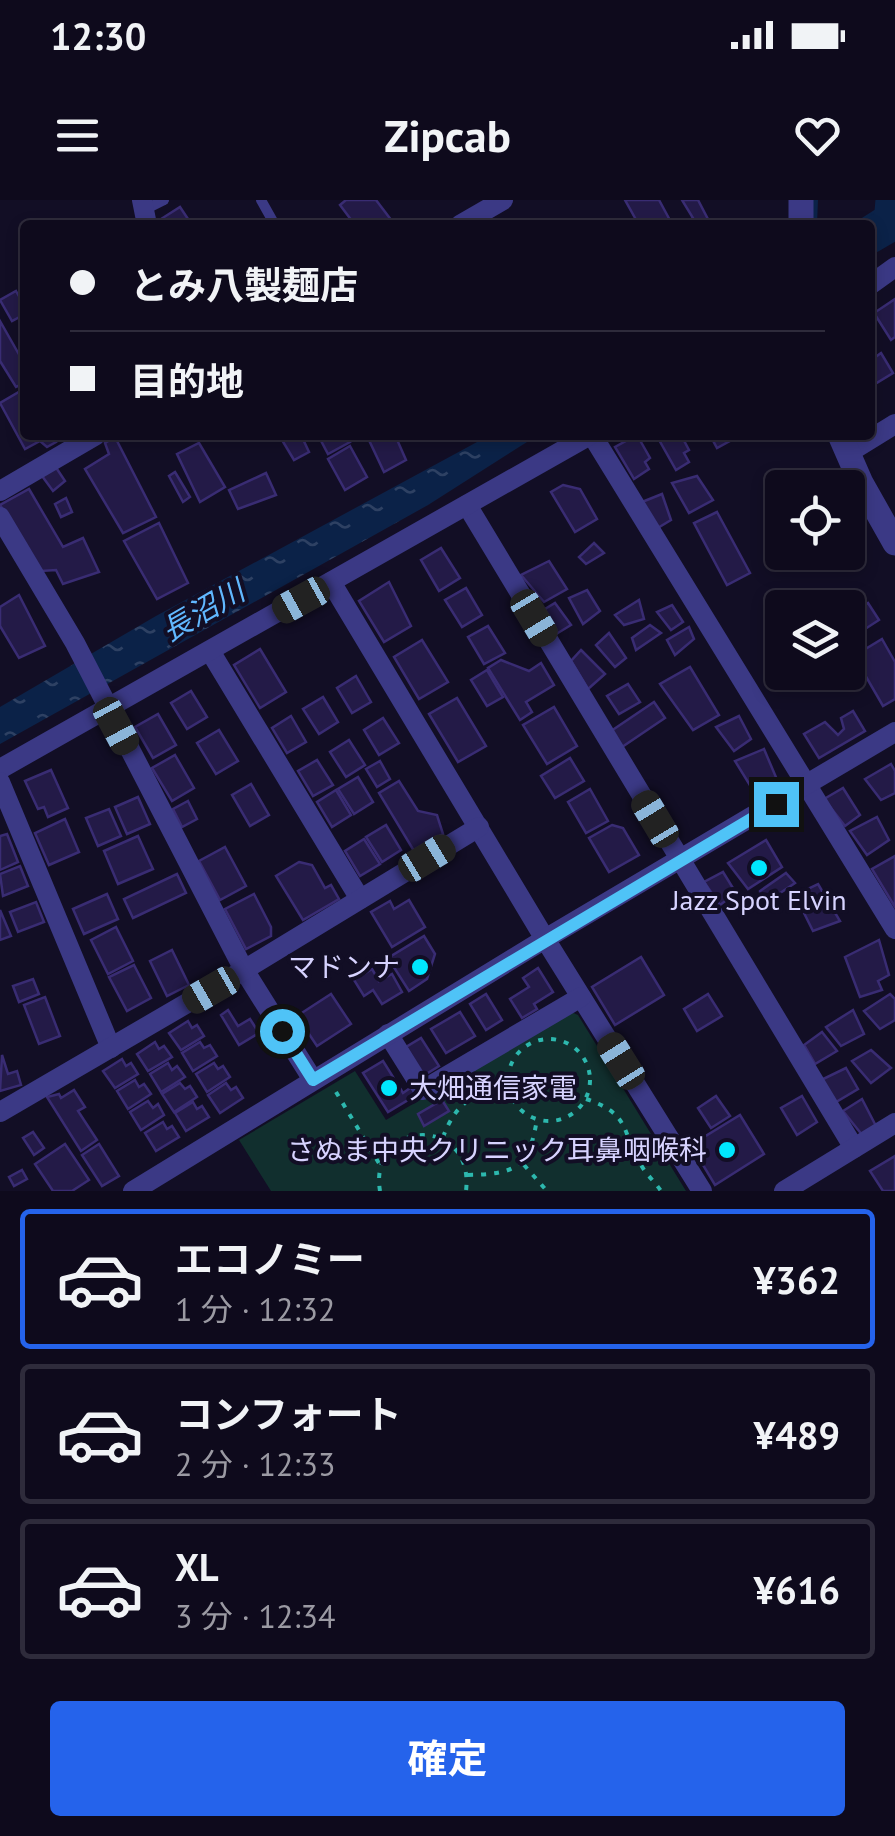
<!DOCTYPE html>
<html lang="ja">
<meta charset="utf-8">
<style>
:root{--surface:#0e0a1c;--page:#171325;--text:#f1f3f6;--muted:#9b9aa3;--line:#2e2b3b;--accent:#2563eb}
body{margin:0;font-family:"PT Sans","Noto Sans JP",sans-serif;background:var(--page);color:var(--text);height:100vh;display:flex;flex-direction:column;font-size:38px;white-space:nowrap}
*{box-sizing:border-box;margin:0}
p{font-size:32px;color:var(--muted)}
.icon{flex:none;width:55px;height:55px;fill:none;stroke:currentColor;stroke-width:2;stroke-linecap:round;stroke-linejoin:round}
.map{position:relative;height:991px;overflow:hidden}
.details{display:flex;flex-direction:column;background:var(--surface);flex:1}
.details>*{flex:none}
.hud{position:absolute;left:20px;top:20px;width:855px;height:220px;border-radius:10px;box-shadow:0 5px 15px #0003,0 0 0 2px var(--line);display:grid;align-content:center;height:220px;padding:0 50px;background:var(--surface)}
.tools{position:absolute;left:765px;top:270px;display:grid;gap:20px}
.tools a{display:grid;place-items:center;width:100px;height:100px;border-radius:10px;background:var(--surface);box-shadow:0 5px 15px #0003,0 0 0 2px var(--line);font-size:50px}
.end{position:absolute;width:45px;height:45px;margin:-22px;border:12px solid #4fc3f7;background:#111;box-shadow:0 0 0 5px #111}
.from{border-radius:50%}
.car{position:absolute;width:30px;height:60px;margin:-30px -15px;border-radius:12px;box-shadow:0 0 8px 2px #0007;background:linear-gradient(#222 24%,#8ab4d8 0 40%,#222 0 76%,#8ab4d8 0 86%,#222 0)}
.hud b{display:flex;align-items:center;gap:35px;height:95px;font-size:38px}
.hud b+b{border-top:2px solid var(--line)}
.hud i{width:25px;height:25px;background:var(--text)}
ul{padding:18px 0 0;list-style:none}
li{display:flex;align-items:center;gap:30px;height:140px;margin:0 20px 15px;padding:0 30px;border:5px solid var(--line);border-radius:10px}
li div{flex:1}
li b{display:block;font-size:38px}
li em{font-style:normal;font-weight:700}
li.active{border-color:var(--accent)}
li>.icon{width:90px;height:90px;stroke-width:1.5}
.primary-button{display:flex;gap:20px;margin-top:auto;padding:20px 50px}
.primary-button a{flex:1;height:115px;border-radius:10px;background:var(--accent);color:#fff;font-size:40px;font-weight:700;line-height:115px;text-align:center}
.status{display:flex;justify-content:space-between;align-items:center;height:70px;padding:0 50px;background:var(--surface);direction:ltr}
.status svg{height:28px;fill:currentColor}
header{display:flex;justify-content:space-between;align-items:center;height:130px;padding:0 50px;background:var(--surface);font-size:45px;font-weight:700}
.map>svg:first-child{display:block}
.green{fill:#112f2e}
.water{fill:url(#water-ripples)}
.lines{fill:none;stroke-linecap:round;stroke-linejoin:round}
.stream{stroke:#0b2248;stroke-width:6}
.river{stroke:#0b2248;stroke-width:35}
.building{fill:#231a47;stroke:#392c73;stroke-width:2.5}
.path{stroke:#2db8ae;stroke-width:4;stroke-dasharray:5 8;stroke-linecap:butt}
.service{stroke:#3b3985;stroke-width:10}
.minor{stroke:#3b3985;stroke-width:20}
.tertiary{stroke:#3b3985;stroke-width:25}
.route{stroke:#4fc3f7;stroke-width:12}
.poi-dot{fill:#00e7fe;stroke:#120e25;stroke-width:4}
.labels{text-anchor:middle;stroke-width:8;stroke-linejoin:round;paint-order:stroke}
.poi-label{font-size:28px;fill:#d7d3ff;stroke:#120e25;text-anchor:end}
.water-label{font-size:30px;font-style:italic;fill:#61b8ff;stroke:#120e25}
</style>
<div class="status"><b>12:30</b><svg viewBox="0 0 49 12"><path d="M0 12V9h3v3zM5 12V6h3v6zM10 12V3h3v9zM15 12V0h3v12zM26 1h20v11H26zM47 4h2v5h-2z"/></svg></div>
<header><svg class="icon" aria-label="menu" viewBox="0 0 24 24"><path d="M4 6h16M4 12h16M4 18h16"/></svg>Zipcab<svg class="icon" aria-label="heart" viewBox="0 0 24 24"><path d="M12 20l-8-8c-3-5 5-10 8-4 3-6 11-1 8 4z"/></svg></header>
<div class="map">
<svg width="895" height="991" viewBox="0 0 895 991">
<defs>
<pattern id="water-ripples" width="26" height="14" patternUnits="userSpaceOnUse" patternTransform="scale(2.5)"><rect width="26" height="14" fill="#0b2248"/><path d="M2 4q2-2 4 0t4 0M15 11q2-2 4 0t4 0" fill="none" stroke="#2e4163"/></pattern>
</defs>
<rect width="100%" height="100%" fill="#120e25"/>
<path class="green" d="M 569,811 L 578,815 L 686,991 L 271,991 L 239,940 L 355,871 L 386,920 Z"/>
<g class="water">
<path d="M 876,9 L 894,37 L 870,52 L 870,25 L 851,25 Z"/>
<path d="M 490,235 L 538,235 L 428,305 L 0,544 L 0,507 L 156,416 Z"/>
</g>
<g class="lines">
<path class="stream" d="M 814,25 L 815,0"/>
<path class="river" d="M 870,36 L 891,24 L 893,0"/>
</g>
<g class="building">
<path d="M 346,0 L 376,0 L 395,25 L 355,25 L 340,5 Z"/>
<path d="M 625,0 L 659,0 L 672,24 L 639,25 Z"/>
<path d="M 682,0 L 698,0 L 711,25 L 680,25 L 693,18 Z"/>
<path d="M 180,7 L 192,25 L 165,25 L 161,19 Z"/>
<path d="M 16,91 L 25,107 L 25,114 L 12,121 L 0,100 Z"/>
<path d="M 895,99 L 895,137 L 891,140 L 874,113 Z"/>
<path d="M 0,121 L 25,165 L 25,183 L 16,187 L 0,161 Z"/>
<path d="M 881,153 L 893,173 L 870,187 L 870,161 Z"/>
<path d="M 24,189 L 25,235 L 52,235 L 56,242 L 47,247 L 40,241 L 25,249 L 0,203 Z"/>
<path d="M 279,235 L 301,235 L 309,252 L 294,260 Z"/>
<path d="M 318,235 L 346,235 L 350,242 L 328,254 Z"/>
<path d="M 374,235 L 395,235 L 406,260 L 384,272 L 368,238 Z"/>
<path d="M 637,235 L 650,258 L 645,262 L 649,269 L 634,279 L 615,247 Z"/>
<path d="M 664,235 L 681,235 L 689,250 L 684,253 L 689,262 L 676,270 L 658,238 Z"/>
<path d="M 710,235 L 741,235 L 717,248 Z"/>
<path d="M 115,237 L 156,317 L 123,333 L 85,269 L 109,254 L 105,243 Z"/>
<path d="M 199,243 L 225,287 L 200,302 L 177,254 Z"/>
<path d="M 350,246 L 367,277 L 345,290 L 328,259 Z"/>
<path d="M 55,266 L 65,281 L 53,291 L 42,276 Z"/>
<path d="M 175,272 L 190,297 L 183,302 L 169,276 Z"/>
<path d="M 266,273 L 276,295 L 238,309 L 229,290 Z"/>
<path d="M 697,276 L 713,300 L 689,313 L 672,283 Z"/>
<path d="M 563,285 L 580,289 L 597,319 L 575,332 L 551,292 Z"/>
<path d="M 29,289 L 63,347 L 83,338 L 99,372 L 63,384 L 56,370 L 41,371 L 0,305 Z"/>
<path d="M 662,294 L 671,320 L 656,329 L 642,302 Z"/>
<path d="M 66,298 L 72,312 L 61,317 L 55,304 Z"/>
<path d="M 717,312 L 750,373 L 727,385 L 694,323 Z"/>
<path d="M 159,323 L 188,383 L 157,399 L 124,341 Z"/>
<path d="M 594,343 L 604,353 L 586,364 L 579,357 Z"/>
<path d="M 441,348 L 460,378 L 439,391 L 421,360 Z"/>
<path d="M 549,361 L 567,389 L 544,402 L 521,375 Z"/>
<path d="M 389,382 L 411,426 L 384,442 L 359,401 Z"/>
<path d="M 466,388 L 482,415 L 462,427 L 445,400 Z"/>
<path d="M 587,390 L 600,411 L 583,424 L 569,398 Z"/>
<path d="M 19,395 L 45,446 L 19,458 L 0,426 L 0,407 Z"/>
<path d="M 639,400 L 644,419 L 624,425 L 615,415 Z"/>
<path d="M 555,403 L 571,425 L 553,436 L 535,415 Z"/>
<path d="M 868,403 L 879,420 L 848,440 L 848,415 Z"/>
<path d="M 672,405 L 683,422 L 671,430 L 657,412 Z"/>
<path d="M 650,425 L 661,433 L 636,450 L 632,438 Z"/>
<path d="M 488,426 L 505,453 L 484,464 L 468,437 Z"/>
<path d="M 689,427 L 694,439 L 675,455 L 667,440 Z"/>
<path d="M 609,433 L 626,458 L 615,467 L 596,445 Z"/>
<path d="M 882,439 L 895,462 L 895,499 L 883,506 L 854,456 Z"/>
<path d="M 422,440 L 448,482 L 419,499 L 394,457 Z"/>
<path d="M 260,449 L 286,492 L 260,508 L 234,465 Z"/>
<path d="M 581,450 L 605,474 L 588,489 L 571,461 Z"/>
<path d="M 501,460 L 529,471 L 541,463 L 554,485 L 526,502 L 532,512 L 520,520 L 488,468 Z"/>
<path d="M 690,467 L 719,515 L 693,530 L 660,484 Z"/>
<path d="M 487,470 L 503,497 L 487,506 L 471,480 Z"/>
<path d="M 356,476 L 371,502 L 352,513 L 337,488 Z"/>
<path d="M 628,484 L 640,502 L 619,514 L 607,496 Z"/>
<path d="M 191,491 L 207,517 L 187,529 L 171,503 Z"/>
<path d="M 323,497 L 338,522 L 319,534 L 303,509 Z"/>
<path d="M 457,498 L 486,546 L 458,562 L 429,514 Z"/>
<path d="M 654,502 L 665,518 L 622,547 L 611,531 Z"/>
<path d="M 554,507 L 577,546 L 547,564 L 523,525 Z"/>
<path d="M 853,511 L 865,531 L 819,558 L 804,534 L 825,522 L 838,535 L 844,529 L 841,518 Z"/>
<path d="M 158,514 L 176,545 L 153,558 L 135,527 Z"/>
<path d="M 291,516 L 306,542 L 287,553 L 272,528 Z"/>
<path d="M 739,516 L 751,539 L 734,551 L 716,527 Z"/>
<path d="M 383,518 L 399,543 L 379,555 L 364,530 Z"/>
<path d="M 219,530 L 238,561 L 216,574 L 197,543 Z"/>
<path d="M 349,540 L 365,565 L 346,577 L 330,552 Z"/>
<path d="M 764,549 L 778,582 L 756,595 L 735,561 Z"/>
<path d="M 175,555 L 194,588 L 172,601 L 152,568 Z"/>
<path d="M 570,558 L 584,581 L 555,598 L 541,576 Z"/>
<path d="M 317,560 L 333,585 L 313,596 L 298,571 Z"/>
<path d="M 380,561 L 390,579 L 377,587 L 366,569 Z"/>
<path d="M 891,564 L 895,571 L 895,593 L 881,600 L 865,579 Z"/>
<path d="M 51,570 L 68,608 L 48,617 L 44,607 L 38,609 L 25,581 Z"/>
<path d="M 358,577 L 373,602 L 354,614 L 338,589 Z"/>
<path d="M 399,581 L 418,611 L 437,615 L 443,634 L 414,651 L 379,593 Z"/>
<path d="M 251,584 L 269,615 L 250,626 L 232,595 Z"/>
<path d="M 843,588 L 860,615 L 845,626 L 824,599 Z"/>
<path d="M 590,589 L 608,621 L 586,633 L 568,602 Z"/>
<path d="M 336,590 L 351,615 L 332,627 L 317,602 Z"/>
<path d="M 138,597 L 150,624 L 127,634 L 115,607 Z"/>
<path d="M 188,601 L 197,619 L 182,627 L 173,609 Z"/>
<path d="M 109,609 L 121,636 L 98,646 L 86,618 Z"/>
<path d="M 877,617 L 889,640 L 867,655 L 850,631 Z"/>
<path d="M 65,619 L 79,652 L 49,665 L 35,633 Z"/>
<path d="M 386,625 L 401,650 L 382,662 L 366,637 Z"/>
<path d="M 612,625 L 623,628 L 639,655 L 609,672 L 589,638 Z"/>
<path d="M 7,634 L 18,662 L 0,670 L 0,636 Z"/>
<path d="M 138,636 L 153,669 L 118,684 L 104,651 Z"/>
<path d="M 364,639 L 380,664 L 360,676 L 345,651 Z"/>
<path d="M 766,640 L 782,667 L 748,689 L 728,663 Z"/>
<path d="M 225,647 L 246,686 L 220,700 L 199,661 Z"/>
<path d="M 895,656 L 895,707 L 872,669 Z"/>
<path d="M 299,662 L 312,665 L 325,688 L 331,685 L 339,699 L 303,720 L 276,676 Z"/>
<path d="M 20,666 L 28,686 L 3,696 L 0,674 Z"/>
<path d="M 723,672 L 736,693 L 720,705 L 704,682 Z"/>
<path d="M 786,673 L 795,683 L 761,706 L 760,691 Z"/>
<path d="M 177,674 L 186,693 L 133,718 L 124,699 Z"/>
<path d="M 818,684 L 840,721 L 813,731 L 795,695 Z"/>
<path d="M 107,694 L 118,719 L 84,734 L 73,709 Z"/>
<path d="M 254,694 L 271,727 L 271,736 L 246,749 L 225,709 Z"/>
<path d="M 409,700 L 425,727 L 392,747 L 371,712 L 390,701 L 394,709 Z"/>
<path d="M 36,702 L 44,722 L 18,732 L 10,712 Z"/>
<path d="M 0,710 L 11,736 L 0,740 Z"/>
<path d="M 116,727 L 133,761 L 108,774 L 91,740 Z"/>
<path d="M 424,736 L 435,754 L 427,779 L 409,791 L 388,758 Z"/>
<path d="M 879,740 L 889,775 L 878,781 L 882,790 L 860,797 L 845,757 Z"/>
<path d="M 172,750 L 189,785 L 167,796 L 150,761 Z"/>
<path d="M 641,757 L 664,795 L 615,825 L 592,787 Z"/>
<path d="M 134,765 L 151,798 L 127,811 L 109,777 Z"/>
<path d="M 538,768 L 553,792 L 534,804 L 537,809 L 522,818 L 510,799 L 529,787 L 523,778 Z"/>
<path d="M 372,769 L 379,781 L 392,774 L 402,792 L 382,804 L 373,790 L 364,796 L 354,780 Z"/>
<path d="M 33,779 L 39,794 L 19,802 L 13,786 Z"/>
<path d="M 331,794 L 351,824 L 317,846 L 297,816 Z"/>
<path d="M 486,794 L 502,820 L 486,830 L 470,804 Z"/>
<path d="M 708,794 L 722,816 L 697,831 L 684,809 Z"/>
<path d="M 890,794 L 895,799 L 895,820 L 880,829 L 864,811 Z"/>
<path d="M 45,797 L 60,836 L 39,844 L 24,805 Z"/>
<path d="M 228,810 L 238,826 L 250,819 L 259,833 L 239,845 L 221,815 Z"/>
<path d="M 853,810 L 864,834 L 841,846 L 826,827 Z"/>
<path d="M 460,812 L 475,836 L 446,853 L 431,829 Z"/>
<path d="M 188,821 L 192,828 L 197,825 L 204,836 L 181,850 L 169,833 Z"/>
<path d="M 822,832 L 837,851 L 815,864 L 804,845 Z"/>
<path d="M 421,838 L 439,866 L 423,876 L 406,847 Z"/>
<path d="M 155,842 L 159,849 L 164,846 L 172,857 L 148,871 L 137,854 Z"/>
<path d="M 200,842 L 204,848 L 210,845 L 217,856 L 193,871 L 182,853 Z"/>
<path d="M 871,850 L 891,868 L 871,883 L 852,861 Z"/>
<path d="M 2,855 L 8,874 L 17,871 L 21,885 L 0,891 Z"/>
<path d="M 122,859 L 126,866 L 131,863 L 138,874 L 115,888 L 103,871 Z"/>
<path d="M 383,861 L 403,893 L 413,886 L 418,894 L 388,912 L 363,873 Z"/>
<path d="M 168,863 L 172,870 L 177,866 L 185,877 L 161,892 L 150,874 Z"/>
<path d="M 214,863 L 218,869 L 223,866 L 230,877 L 207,892 L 196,874 Z"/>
<path d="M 846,868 L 858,889 L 836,902 L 821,880 Z"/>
<path d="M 135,880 L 139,887 L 144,884 L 151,894 L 128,909 L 117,891 Z"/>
<path d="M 180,883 L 185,889 L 190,886 L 197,897 L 174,912 L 162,894 Z"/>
<path d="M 226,883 L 231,890 L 236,887 L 243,898 L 220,913 L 208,895 Z"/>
<path d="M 74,890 L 85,907 L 78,911 L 97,940 L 81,951 L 47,897 L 59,894 L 61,898 Z"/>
<path d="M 716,896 L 730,916 L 711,928 L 698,908 Z"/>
<path d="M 802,896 L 817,922 L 797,935 L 781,908 Z"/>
<path d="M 862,899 L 877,928 L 863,936 L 843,911 Z"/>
<path d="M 442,900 L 449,911 L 424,926 L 418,914 Z"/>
<path d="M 148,901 L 153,908 L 158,904 L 164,915 L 141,930 L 130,912 Z"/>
<path d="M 193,902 L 197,909 L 202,906 L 209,917 L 186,931 L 175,913 Z"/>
<path d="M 740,915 L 764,954 L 715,985 L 691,945 Z"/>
<path d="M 163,922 L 167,929 L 172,926 L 179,937 L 156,951 L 145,933 Z"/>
<path d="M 33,932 L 44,948 L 34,955 L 23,938 Z"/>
<path d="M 65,944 L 89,980 L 72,991 L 53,991 L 35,964 Z"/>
<path d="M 99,944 L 119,976 L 102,986 L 82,955 Z"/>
<path d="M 895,956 L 895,991 L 883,991 L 870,971 Z"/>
<path d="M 22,970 L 27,979 L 14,986 L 9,977 Z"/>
</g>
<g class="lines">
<g class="path">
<circle cx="549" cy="880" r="41"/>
<path d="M 336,892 L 380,965"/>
<path d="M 586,899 C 631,914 621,931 641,965 C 646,974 655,982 661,991"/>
<path d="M 443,937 C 456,903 474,890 510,890"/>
<path d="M 524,965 L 547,991"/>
<path d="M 468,975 C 516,974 529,968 537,919"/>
<path d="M 380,991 C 368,919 475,914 466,991"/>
</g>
<g class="service">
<path d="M 261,0 L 275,25"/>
<path d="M 144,10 L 164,0"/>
</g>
<g class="minor">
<path d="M 142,0 L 147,25"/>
<path d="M 460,25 L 503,0"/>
<path d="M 870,85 L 895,67"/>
<path d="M 592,235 L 895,729"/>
<path d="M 848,253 L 895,224"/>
<path d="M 0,291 L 96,235"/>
<path d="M 467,305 L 854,948"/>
<path d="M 0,317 L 75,443 L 244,770 L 313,880"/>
<path d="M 331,382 L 545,739 L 702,991"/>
<path d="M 210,451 L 360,699"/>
<path d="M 0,569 L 590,235"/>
<path d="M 0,582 L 111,848"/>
<path d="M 388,834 L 423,890 L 581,797"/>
<path d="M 0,912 L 244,770 L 479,627"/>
<path d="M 133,991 L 545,739 L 895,532"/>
<path d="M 784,991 L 895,923"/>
</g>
<g class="tertiary">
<path d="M 801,25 L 801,0"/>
<path d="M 840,235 L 861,283 L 895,343"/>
</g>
</g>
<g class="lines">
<path class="route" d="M 282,831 L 313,880 L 776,604"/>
</g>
<g class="poi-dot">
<circle cx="759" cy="668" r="10"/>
<circle cx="420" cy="767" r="10"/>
<circle cx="389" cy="888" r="10"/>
<circle cx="727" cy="950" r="10"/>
</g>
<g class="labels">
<g class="poi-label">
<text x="759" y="710" text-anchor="middle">Jazz Spot Elvin</text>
<text x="400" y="777">マドンナ</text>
<text x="409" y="898" text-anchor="start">大畑通信家電</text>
<text x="707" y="960">さぬま中央クリニック耳鼻咽喉科</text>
</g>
<g class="water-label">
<text transform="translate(203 411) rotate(-30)" y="10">長沼川</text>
</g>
</g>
</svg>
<div class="tools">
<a><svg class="icon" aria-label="locate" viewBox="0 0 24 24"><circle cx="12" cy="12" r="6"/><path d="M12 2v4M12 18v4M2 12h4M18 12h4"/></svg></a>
<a><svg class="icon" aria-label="layers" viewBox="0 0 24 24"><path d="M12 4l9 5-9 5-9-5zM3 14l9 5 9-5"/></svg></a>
</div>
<i class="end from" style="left:282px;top:831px"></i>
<i class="end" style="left:776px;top:604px"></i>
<i class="car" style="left:301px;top:400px;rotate:241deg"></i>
<i class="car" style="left:534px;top:418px;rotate:149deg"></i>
<i class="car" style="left:116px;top:526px;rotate:152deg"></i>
<i class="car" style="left:655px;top:619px;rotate:329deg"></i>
<i class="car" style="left:427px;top:658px;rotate:59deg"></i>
<i class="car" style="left:211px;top:790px;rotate:240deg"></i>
<i class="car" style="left:621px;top:861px;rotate:328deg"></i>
<div class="hud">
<b><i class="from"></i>とみ八製麺店</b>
<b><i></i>目的地</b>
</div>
</div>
<section class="details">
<ul>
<li class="active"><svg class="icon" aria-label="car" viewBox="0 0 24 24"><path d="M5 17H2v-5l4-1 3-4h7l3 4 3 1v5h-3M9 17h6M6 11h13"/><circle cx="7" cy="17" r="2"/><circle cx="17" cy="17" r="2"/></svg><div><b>エコノミー</b><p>1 分 · 12:32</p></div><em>¥362</em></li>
<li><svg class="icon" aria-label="car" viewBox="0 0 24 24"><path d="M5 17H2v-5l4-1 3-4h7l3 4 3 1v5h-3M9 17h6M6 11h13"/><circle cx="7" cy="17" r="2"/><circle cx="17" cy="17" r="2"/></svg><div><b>コンフォート</b><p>2 分 · 12:33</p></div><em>¥489</em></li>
<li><svg class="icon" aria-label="car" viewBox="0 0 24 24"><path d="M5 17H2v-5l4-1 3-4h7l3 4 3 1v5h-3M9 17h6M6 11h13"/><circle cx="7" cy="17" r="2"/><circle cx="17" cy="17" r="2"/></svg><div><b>XL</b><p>3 分 · 12:34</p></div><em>¥616</em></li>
</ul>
<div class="primary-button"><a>確定</a></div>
</section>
